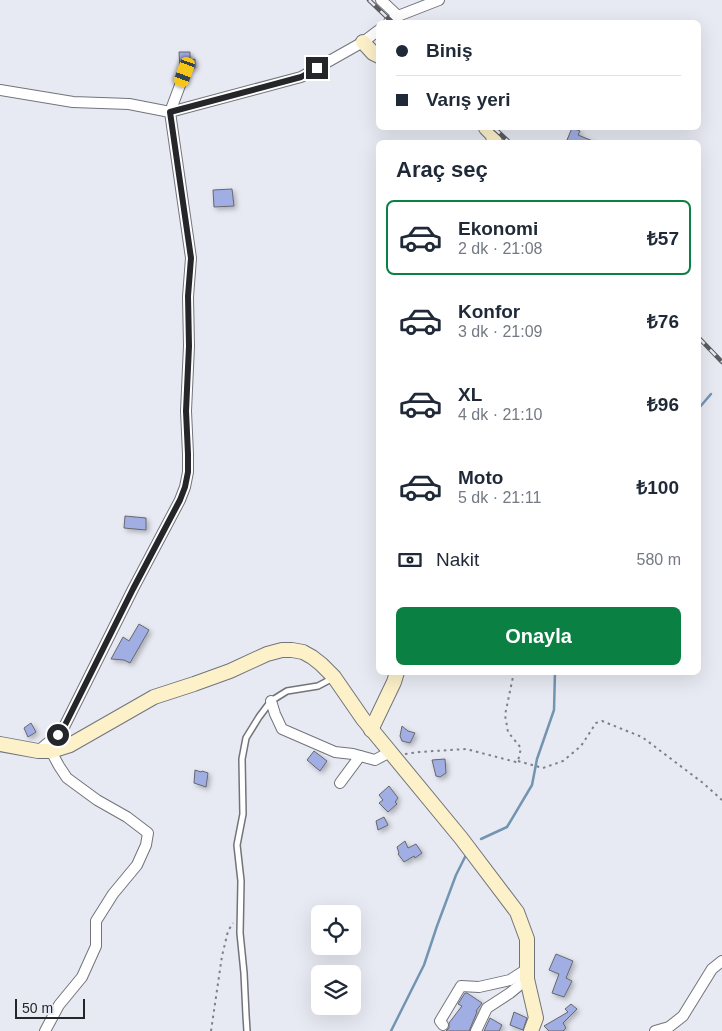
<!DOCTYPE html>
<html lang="tr">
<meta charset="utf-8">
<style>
:root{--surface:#fff;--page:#f2f2f3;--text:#1f2937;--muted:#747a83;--line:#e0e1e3;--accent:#0b8043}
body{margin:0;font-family:Arial,sans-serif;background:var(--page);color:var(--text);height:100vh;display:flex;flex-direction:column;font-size:19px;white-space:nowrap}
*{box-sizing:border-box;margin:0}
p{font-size:16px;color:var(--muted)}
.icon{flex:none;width:28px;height:28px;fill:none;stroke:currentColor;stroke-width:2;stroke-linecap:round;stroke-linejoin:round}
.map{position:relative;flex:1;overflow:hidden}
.sheet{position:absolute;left:376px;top:140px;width:325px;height:535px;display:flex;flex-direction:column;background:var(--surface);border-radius:8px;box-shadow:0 5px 20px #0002}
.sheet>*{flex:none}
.hud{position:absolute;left:376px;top:20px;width:325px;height:110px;border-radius:8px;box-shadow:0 5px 20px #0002;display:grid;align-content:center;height:110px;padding:0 20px;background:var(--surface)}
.fabs{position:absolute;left:311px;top:905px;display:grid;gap:10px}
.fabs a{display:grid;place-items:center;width:50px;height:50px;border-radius:8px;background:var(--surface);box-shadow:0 5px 20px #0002;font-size:25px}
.scale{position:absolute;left:15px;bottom:12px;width:70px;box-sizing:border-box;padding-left:5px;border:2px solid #252629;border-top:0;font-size:14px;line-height:18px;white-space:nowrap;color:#252629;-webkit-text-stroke:4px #e8eaf3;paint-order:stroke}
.end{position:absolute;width:22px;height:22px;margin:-11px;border:6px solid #252629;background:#fff;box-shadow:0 0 0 2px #fff}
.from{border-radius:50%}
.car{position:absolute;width:15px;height:30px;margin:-15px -8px;border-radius:6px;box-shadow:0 0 4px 1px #0007;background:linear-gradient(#f5c518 24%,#345 0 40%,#f5c518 0 76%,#345 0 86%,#f5c518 0)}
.hud b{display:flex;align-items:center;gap:18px;height:48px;font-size:19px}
.hud b+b{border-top:1px solid var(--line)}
.hud i{width:12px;height:12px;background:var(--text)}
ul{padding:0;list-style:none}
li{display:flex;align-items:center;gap:15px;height:75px;margin:0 10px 8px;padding:0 10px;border:2px solid transparent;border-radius:8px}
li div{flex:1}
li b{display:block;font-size:19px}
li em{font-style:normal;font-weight:800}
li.on{border-color:var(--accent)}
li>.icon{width:45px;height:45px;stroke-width:1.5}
h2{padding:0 20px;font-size:22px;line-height:60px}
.pay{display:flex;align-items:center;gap:12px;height:55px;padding:0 20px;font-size:19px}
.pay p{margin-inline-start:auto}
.primary-button{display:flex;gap:10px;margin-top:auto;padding:10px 20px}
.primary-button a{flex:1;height:58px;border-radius:8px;background:var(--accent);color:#fff;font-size:20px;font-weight:800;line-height:58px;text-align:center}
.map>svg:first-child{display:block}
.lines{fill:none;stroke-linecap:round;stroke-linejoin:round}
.stream{stroke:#7395b2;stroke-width:2.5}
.building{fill:#a1aee3;stroke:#65676e;filter:url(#shadow)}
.lane-casing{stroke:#72747b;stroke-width:8}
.street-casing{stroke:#72747b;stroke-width:12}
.secondary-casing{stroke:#72747b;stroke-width:16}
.path{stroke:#7f8086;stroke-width:2;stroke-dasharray:2.5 4;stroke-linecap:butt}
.lane{stroke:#fff;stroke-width:5}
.street{stroke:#fff;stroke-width:10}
.secondary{stroke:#fdf1ca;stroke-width:14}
.rail-casing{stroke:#5a5c60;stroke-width:4.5}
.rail{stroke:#e8eaf3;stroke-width:2.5;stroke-dasharray:8;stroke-linecap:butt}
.route{stroke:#252629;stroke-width:6}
</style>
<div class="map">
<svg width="722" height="1031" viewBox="0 0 722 1031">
<defs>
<filter id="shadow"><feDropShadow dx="2.5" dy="2.5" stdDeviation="2.5" flood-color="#0004"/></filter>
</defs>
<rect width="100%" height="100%" fill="#e8eaf3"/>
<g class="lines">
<g class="stream">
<path d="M 699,408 L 711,394"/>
<path d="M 481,839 L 507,827 L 532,785 L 537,759 L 554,710 L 555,672"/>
<path d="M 391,1031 L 424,965 L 437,926 L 456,875 L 467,853"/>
</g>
</g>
<g class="building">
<path d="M 179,52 L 190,52 L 190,60 L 195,59 L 195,68 L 191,68 L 188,66 L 184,65 L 180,68 Z"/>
<path d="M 572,128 L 580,131 L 578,135 L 595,142 L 571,142 L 567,140 Z"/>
<path d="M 232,189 L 234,206 L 214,207 L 213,190 Z"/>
<path d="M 125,516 L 146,518 L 146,530 L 124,528 Z"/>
<path d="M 139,624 L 149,630 L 130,663 L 124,660 L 111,659 L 123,637 L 129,641 Z"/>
<path d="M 31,723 L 36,732 L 28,737 L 24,728 Z"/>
<path d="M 402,726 L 408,731 L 415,733 L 410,743 L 402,741 L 400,736 Z"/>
<path d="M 314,751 L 327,761 L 320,771 L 307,760 Z"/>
<path d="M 445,759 L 446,773 L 440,777 L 436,776 L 432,760 Z"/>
<path d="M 195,770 L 201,772 L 202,771 L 208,773 L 206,787 L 194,783 Z"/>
<path d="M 389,786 L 398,798 L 395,802 L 397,804 L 388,812 L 379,803 L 383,800 L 379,795 Z"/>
<path d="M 384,817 L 388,825 L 378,830 L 376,821 Z"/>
<path d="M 405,841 L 408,848 L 416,844 L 422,853 L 415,858 L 414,856 L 404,862 L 398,854 L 399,853 L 397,847 Z"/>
<path d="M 556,954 L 573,961 L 566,978 L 572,981 L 564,997 L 552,993 L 559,974 L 549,970 Z"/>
<path d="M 465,993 L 467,993 L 482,1003 L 476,1011 L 477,1012 L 469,1031 L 446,1031 L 449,1028 L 449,1023 L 462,1006 L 458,1004 Z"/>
<path d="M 571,1004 L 577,1009 L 563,1023 L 566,1028 L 563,1031 L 549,1031 L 544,1026 L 568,1012 L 565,1009 Z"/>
<path d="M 514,1012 L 527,1018 L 523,1030 L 510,1025 Z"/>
<path d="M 490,1018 L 502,1025 L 499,1031 L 484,1031 Z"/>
</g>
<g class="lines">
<defs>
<path id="lane" d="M 247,1031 L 246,1015 L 244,973 L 240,933 L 241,881 L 237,845 L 243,814 L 242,759 L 246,738 L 259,717 L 271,701 L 287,691 L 318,686 L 333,678"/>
<g id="street">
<path d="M 381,0 L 398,16"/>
<path d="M 389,22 L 398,16 L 439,0"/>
<path d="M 0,90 L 73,102 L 129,104 L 170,112 L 301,77 L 363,42 L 379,30"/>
<path d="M 271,701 L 275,714 L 282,729 L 335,752 L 353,754 L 375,760 L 390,752"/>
<path d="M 38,751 L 62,731 L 133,589 L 180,500 L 185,487 L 188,472 L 188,454 L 186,411 L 189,346 L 188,297 L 191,258 L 170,112 L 185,72"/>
<path d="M 340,783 L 360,756"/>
<path d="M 443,1025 L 440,1021 L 461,986 L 479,987 L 510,980 L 527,969"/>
<path d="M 45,1031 L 59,1005 L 82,977 L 96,946 L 96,921 L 113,894 L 137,865 L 146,845 L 148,833 L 127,817 L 97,800 L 67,778 L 59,766 L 51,751"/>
<path d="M 476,1031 L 487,1008 L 510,993 L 527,979"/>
<path d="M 655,1031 L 669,1027 L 683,1016 L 712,969 L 722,961"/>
</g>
<g id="secondary">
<path d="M 363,42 L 373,53 L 379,56"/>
<path d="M 486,128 L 492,134 L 495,142"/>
<path d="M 371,730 L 394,682 L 397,672"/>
<path d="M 0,744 L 38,751 L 51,751 L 70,745 L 154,697 L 194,684 L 230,671 L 267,654 L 282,650 L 292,650 L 303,652 L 312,657 L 321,664 L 334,677 L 363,719 L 461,838 L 517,912 L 527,939 L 527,979 L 536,1018 L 531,1031"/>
</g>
</defs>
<use href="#lane" class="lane-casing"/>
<use href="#street" class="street-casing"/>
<use href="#secondary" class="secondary-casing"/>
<g class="path">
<path d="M 405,754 L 419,752 L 466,749 L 516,762 L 518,761 L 521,748 L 508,732 L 505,715 L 514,672"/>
<path d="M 518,761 L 543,768 L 563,761 L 581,746 L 596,723 L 602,721 L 642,737 L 703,783 L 722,800"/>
<path d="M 211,1031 L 222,956 L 228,931 L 233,923"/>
</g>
<use href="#lane" class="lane"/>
<use href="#street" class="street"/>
<use href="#secondary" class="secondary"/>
<defs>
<g id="rail">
<path d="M 369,0 L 392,22"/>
<path d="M 494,128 L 509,142"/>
<path d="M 699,338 L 722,362"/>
</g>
</defs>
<use href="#rail" class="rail-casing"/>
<use href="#rail" class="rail"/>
</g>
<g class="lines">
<path class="route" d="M 58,735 L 62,731 L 133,589 L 180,500 L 185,487 L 188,472 L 188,454 L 186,411 L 189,346 L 188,296 L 191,258 L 170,112 L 301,77 L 317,68"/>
</g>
</svg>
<div class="fabs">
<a><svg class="icon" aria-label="locate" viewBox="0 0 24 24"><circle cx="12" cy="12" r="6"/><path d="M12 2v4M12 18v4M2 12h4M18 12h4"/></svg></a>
<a><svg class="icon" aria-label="layers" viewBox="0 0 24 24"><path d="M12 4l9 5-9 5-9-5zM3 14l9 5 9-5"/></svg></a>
</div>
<div class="scale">50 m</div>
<i class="end from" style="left:58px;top:735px"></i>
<i class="end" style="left:317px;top:68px"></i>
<i class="car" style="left:185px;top:72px;rotate:200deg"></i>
<div class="hud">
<b><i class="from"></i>Biniş</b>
<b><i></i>Varış yeri</b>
</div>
<section class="sheet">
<h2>Araç seç</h2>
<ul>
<li class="on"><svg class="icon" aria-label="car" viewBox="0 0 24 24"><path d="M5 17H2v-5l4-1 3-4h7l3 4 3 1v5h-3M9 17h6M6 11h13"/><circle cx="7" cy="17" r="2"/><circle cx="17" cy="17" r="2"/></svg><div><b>Ekonomi</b><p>2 dk · 21:08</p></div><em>₺57</em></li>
<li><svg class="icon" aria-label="car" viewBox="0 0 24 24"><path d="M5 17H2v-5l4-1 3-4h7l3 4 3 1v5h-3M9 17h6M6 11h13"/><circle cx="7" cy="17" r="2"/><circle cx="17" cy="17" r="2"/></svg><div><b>Konfor</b><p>3 dk · 21:09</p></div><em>₺76</em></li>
<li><svg class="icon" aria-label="car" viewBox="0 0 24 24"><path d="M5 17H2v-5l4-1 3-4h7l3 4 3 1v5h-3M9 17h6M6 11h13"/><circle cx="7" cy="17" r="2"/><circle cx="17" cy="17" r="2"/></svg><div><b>XL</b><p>4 dk · 21:10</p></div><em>₺96</em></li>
<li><svg class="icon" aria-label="car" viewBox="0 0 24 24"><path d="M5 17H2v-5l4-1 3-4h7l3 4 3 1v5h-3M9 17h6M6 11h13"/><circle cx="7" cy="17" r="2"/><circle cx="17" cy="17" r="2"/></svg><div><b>Moto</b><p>5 dk · 21:11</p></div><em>₺100</em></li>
</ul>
<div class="pay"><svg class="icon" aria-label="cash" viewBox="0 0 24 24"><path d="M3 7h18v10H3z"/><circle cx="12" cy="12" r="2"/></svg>Nakit<p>580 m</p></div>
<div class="primary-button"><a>Onayla</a></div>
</section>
</div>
